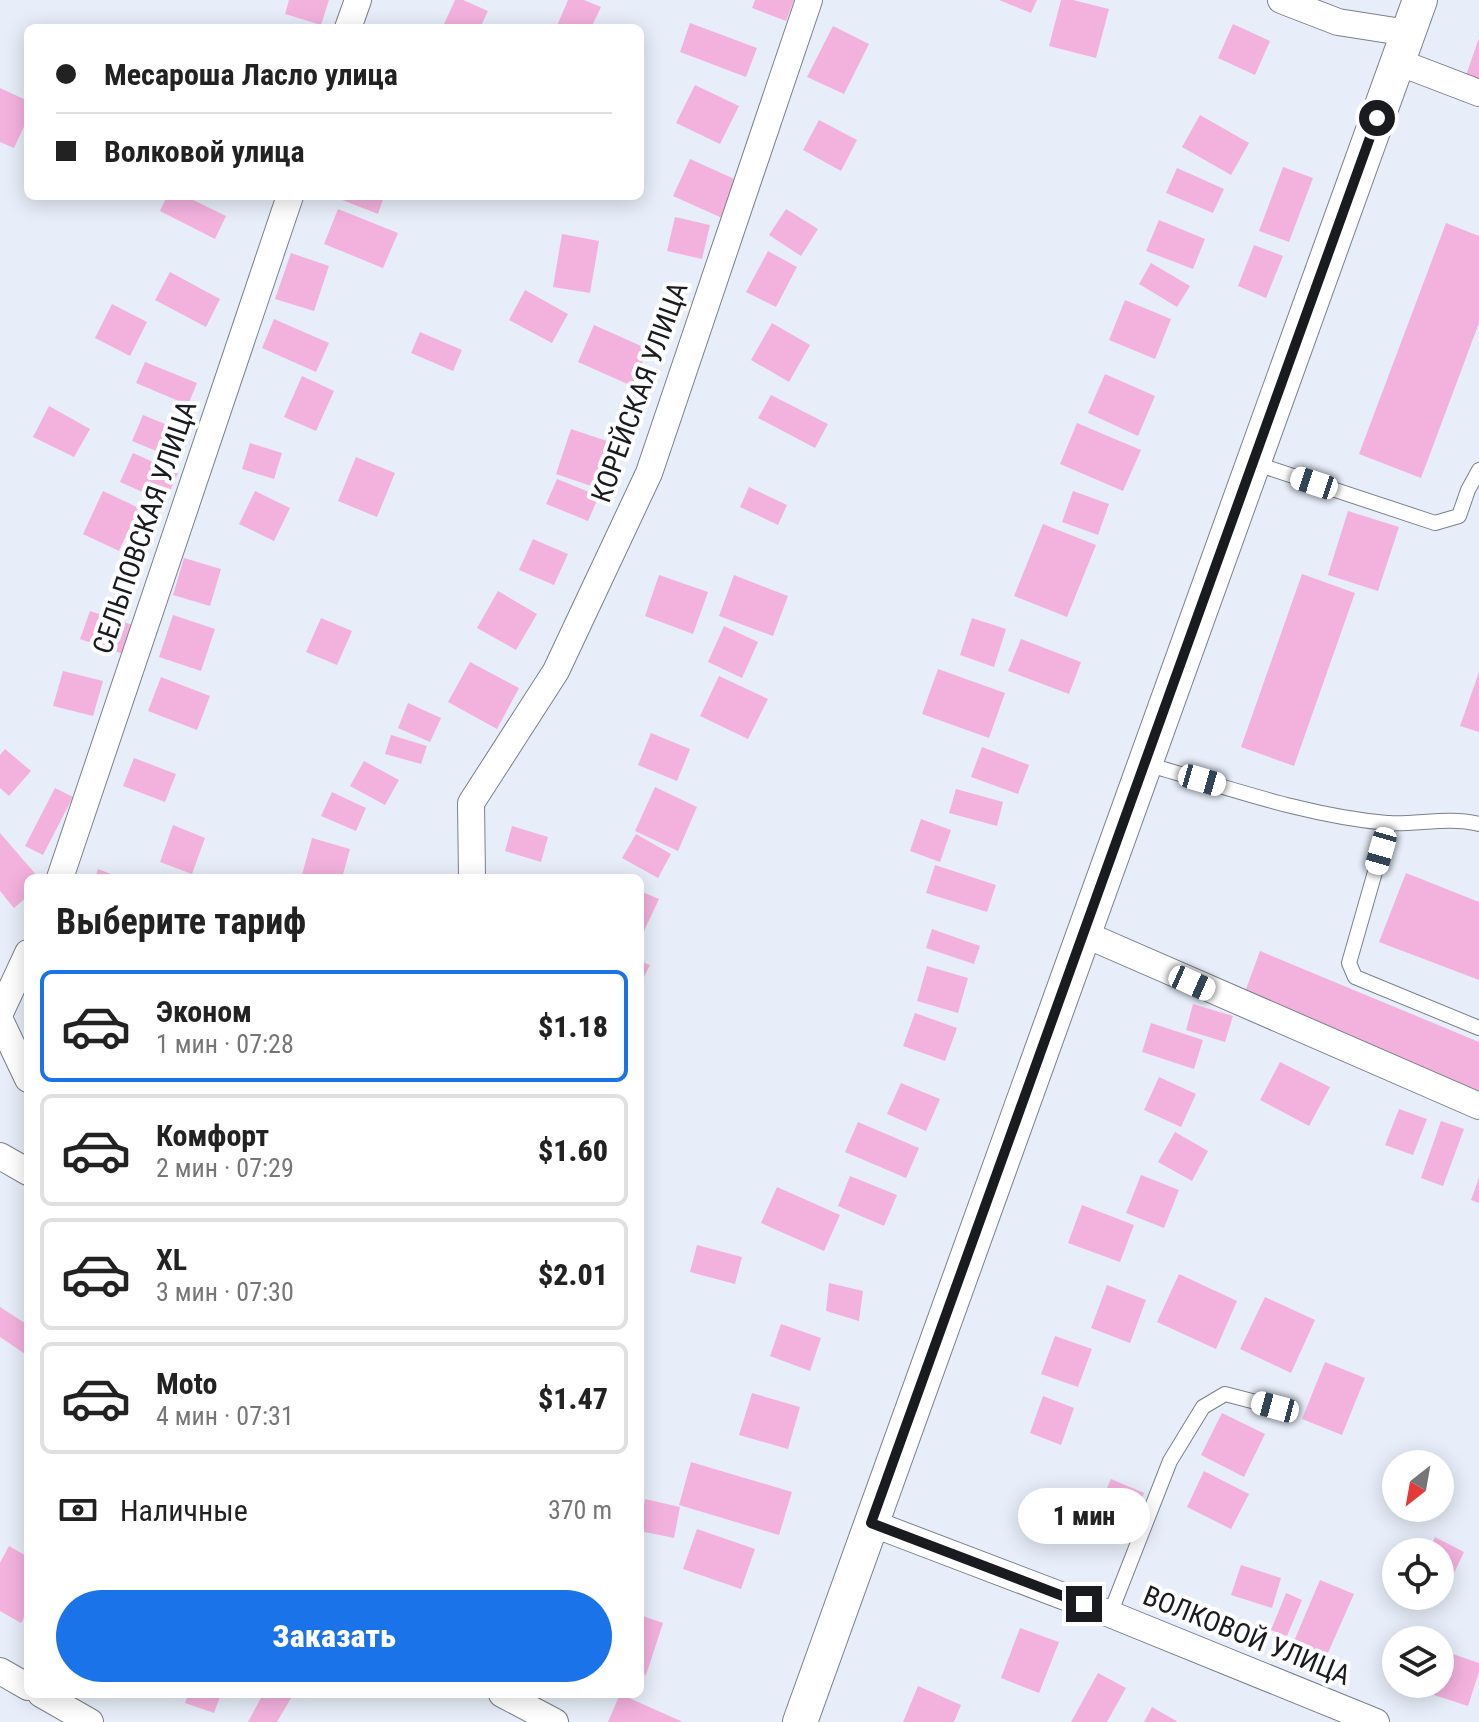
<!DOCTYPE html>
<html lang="ru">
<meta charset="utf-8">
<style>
:root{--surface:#fff;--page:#f2f2f2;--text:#222;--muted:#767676;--line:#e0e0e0;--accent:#1a73e8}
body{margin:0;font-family:"Roboto Condensed",sans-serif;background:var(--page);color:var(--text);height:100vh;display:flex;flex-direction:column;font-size:30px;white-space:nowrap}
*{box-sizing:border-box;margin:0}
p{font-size:26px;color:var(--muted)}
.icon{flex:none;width:44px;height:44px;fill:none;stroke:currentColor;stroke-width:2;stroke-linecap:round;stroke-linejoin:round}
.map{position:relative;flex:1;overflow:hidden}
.sheet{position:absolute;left:24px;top:874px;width:620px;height:824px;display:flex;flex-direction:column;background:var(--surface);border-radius:12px;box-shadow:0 4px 20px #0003}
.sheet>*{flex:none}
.top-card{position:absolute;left:24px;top:24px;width:620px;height:176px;border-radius:12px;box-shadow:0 4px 20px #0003;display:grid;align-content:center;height:176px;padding:0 32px;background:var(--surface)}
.needle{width:52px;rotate:211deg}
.controls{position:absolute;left:1382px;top:1450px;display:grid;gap:16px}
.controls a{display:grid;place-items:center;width:72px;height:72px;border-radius:50%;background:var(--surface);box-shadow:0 4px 20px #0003;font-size:40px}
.end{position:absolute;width:36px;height:36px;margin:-18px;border:10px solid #191b1f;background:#fff;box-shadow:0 0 0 4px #fff}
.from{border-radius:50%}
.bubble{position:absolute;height:56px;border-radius:28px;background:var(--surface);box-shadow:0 4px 20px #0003;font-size:26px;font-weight:800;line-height:56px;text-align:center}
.car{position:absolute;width:24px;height:48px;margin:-24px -12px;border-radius:10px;box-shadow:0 0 6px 2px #0007;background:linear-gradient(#fff 24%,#345 0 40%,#fff 0 76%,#345 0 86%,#fff 0)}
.top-card b{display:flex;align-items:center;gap:28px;height:76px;font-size:30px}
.top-card b+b{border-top:2px solid var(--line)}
.top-card i{width:20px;height:20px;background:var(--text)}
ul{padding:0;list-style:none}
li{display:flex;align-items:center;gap:24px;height:112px;margin:0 16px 12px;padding:0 16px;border:4px solid var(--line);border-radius:12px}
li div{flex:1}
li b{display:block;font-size:30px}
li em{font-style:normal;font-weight:800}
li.selected{border-color:var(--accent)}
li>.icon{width:72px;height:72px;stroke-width:1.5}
h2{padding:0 32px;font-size:36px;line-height:96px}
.pay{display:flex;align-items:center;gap:20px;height:88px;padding:0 32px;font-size:30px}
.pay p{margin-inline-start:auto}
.action{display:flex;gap:16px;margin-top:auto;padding:16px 32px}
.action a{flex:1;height:92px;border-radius:48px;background:var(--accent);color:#fff;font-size:32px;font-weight:800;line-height:92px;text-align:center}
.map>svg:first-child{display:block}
.building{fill:#f3b2de}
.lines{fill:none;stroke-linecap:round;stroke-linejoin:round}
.service-casing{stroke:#7a808a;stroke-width:16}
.minor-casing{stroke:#7a808a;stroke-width:28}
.tertiary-casing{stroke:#7a808a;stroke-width:36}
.service{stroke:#fff;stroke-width:14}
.minor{stroke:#fff;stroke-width:26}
.tertiary{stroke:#fff;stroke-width:34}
.route{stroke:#191b1f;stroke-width:10}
.labels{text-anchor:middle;stroke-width:8;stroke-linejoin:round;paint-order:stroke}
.street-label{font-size:28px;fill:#191b1f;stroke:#fff}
</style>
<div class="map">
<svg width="1479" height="1722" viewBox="0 0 1479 1722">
<rect width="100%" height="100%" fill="#e7eef9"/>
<g class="building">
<path d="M 289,0 L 329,0 L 321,25 L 285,14 Z"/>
<path d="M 455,0 L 463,0 L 488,11 L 480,28 L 452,28 L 444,24 Z"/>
<path d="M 568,0 L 584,0 L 601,7 L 591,28 L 556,28 Z"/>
<path d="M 755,0 L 794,0 L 786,21 L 752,8 Z"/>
<path d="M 999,0 L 1037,0 L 1031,13 Z"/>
<path d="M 1061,0 L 1073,0 L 1109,9 L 1096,58 L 1049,46 Z"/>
<path d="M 690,23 L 757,48 L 746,77 L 680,52 Z"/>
<path d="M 1233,24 L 1270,41 L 1255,75 L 1218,58 Z"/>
<path d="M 833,26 L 869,44 L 844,94 L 807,77 Z"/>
<path d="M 1479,38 L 1479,83 L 1465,78 Z"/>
<path d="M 695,85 L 739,106 L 720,144 L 676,123 Z"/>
<path d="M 0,88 L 28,101 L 28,118 L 14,148 L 0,142 Z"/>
<path d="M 1200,115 L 1249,143 L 1231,175 L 1182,147 Z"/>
<path d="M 819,120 L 857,140 L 841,171 L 803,150 Z"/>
<path d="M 690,159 L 739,181 L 722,218 L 673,196 Z"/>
<path d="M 1283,167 L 1313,178 L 1289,242 L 1259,231 Z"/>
<path d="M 1177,168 L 1224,189 L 1213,213 L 1166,193 Z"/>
<path d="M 167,196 L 185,196 L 226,216 L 215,239 L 160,211 Z"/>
<path d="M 332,196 L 384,196 L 378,214 Z"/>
<path d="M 338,209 L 398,233 L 383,268 L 324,244 Z"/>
<path d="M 786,209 L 818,229 L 801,256 L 769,235 Z"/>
<path d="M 675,217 L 710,225 L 702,259 L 667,251 Z"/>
<path d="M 1159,220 L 1205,239 L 1193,269 L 1146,251 Z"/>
<path d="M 1446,223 L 1479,236 L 1479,323 L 1421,478 L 1359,454 Z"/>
<path d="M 562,234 L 599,241 L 590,293 L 553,287 Z"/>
<path d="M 1254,245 L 1283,256 L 1266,298 L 1238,286 Z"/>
<path d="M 768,251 L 797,267 L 776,307 L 746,292 Z"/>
<path d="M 291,253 L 329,266 L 314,311 L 275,299 Z"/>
<path d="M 1151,263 L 1190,286 L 1177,307 L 1139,284 Z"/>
<path d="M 170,272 L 220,299 L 206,327 L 155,300 Z"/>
<path d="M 525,290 L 568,314 L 552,343 L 509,320 Z"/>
<path d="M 1125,300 L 1171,319 L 1155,359 L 1109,340 Z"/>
<path d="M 112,304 L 147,322 L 130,356 L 95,338 Z"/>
<path d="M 274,319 L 329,343 L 316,372 L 262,348 Z"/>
<path d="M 772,323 L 810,345 L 789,382 L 751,360 Z"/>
<path d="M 594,325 L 648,349 L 632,386 L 578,362 Z"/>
<path d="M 420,332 L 462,350 L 453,371 L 411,353 Z"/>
<path d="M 145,362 L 197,383 L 188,405 L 136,383 Z"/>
<path d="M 1105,374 L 1155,396 L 1138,436 L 1088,413 Z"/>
<path d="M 302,376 L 334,391 L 316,431 L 284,417 Z"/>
<path d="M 771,395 L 828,424 L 815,448 L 758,418 Z"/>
<path d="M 49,406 L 90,429 L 74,457 L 33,437 Z"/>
<path d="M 143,415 L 187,433 L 176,459 L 132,441 Z"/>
<path d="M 1077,423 L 1141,450 L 1123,491 L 1060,464 Z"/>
<path d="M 571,429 L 613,443 L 597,488 L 556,474 Z"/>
<path d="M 250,443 L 282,453 L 274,479 L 242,469 Z"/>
<path d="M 133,453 L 178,473 L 165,502 L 120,482 Z"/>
<path d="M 356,457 L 395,473 L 377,517 L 338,501 Z"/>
<path d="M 557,479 L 599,496 L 588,521 L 546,504 Z"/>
<path d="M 749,487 L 787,505 L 778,525 L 740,507 Z"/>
<path d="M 103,491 L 139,508 L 119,551 L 83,534 Z"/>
<path d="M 255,491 L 290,508 L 274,541 L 239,524 Z"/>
<path d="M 1073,491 L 1109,504 L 1098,535 L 1062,522 Z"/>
<path d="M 1348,511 L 1399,527 L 1378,591 L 1328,575 Z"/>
<path d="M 1043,524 L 1096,545 L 1067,617 L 1014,596 Z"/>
<path d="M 533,539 L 568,554 L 554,585 L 519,570 Z"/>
<path d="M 184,558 L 221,569 L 210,606 L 173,595 Z"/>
<path d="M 1302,574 L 1355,593 L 1294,766 L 1241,747 Z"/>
<path d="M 659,575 L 708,592 L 693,634 L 645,616 Z"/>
<path d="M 734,575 L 788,596 L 773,636 L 719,616 Z"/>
<path d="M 498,591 L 537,614 L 516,650 L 477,628 Z"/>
<path d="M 90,611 L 136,626 L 126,655 L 80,639 Z"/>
<path d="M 173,615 L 215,629 L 201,671 L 159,657 Z"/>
<path d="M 321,618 L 352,631 L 337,665 L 306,652 Z"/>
<path d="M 972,618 L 1006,629 L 994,667 L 960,655 Z"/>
<path d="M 724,626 L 758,642 L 742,678 L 708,662 Z"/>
<path d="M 1021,639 L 1081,662 L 1069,694 L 1008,671 Z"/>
<path d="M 470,662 L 519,688 L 497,729 L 448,702 Z"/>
<path d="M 938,669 L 1005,693 L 989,738 L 922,714 Z"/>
<path d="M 63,671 L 103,681 L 93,716 L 53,706 Z"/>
<path d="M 1479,672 L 1479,732 L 1460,726 Z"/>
<path d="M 719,676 L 768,699 L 748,739 L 700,716 Z"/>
<path d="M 161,677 L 210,696 L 197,730 L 148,711 Z"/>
<path d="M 408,703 L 441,718 L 430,742 L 398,728 Z"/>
<path d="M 651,733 L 690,749 L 677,781 L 638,765 Z"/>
<path d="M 391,735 L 427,746 L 421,764 L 385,754 Z"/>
<path d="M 982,747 L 1029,765 L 1018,794 L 971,777 Z"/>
<path d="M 5,749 L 31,771 L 9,796 L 0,788 L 0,755 Z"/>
<path d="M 134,758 L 176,774 L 165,802 L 123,786 Z"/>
<path d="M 364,761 L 399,780 L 385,805 L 350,786 Z"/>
<path d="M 655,787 L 697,807 L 678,851 L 635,831 Z"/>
<path d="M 55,788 L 73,797 L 43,855 L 25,846 Z"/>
<path d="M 956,789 L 1003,802 L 997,826 L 949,813 Z"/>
<path d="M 332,792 L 366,808 L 356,831 L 321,816 Z"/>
<path d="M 921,819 L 951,830 L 940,862 L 910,851 Z"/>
<path d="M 173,825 L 205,838 L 192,874 L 160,862 Z"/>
<path d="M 512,826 L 548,837 L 541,862 L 505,851 Z"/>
<path d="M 0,833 L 39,878 L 28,878 L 28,896 L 14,908 L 0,891 Z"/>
<path d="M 636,834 L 671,854 L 658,878 L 622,858 Z"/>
<path d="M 312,838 L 350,849 L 342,878 L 313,878 L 302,875 Z"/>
<path d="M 935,865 L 996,885 L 987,912 L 926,893 Z"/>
<path d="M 98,869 L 121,878 L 95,878 Z"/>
<path d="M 1406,873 L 1479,902 L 1479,980 L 1379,942 Z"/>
<path d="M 640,891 L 659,899 L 644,931 L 640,929 Z"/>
<path d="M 932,929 L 980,946 L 974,964 L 926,948 Z"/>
<path d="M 1260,951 L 1479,1042 L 1479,1091 L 1245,992 Z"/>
<path d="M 640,961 L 650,965 L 642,981 L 640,980 Z"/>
<path d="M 927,966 L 968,978 L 958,1013 L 917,1001 Z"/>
<path d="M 1193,1004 L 1233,1016 L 1225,1042 L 1186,1030 Z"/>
<path d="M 915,1013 L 957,1028 L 945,1061 L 903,1046 Z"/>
<path d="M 1151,1023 L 1203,1040 L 1194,1069 L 1142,1052 Z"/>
<path d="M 1280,1062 L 1330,1087 L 1309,1126 L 1260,1100 Z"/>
<path d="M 1159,1077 L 1196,1094 L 1181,1127 L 1144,1110 Z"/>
<path d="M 901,1083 L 940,1099 L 926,1131 L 887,1114 Z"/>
<path d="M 1399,1109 L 1427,1119 L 1413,1155 L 1385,1145 Z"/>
<path d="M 1441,1121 L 1464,1129 L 1443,1186 L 1421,1178 Z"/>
<path d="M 858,1122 L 919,1148 L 906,1178 L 845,1152 Z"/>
<path d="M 1175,1132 L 1208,1151 L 1192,1181 L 1158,1162 Z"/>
<path d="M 1141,1175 L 1179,1190 L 1164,1228 L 1126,1213 Z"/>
<path d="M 850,1176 L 897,1195 L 884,1226 L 838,1206 Z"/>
<path d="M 1479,1178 L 1479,1203 L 1471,1200 Z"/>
<path d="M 777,1187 L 840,1215 L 824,1251 L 761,1223 Z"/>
<path d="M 1082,1205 L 1134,1225 L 1120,1262 L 1068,1243 Z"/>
<path d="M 697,1245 L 742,1257 L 735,1284 L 690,1272 Z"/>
<path d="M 1179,1274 L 1237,1301 L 1216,1349 L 1157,1322 Z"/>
<path d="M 829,1283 L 863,1291 L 859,1321 L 826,1311 Z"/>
<path d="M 1107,1285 L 1146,1300 L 1130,1343 L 1091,1328 Z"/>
<path d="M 1265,1297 L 1315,1320 L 1291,1373 L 1240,1349 Z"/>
<path d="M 0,1307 L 28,1325 L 28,1356 L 0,1337 Z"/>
<path d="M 781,1324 L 821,1338 L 810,1371 L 770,1356 Z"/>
<path d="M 1055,1336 L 1092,1349 L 1078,1387 L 1041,1374 Z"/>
<path d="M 1325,1362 L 1365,1378 L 1342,1435 L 1302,1419 Z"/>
<path d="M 752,1393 L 800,1407 L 788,1449 L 739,1435 Z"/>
<path d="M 1043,1396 L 1074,1408 L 1061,1445 L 1030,1433 Z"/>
<path d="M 1222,1413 L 1265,1434 L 1244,1477 L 1201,1455 Z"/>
<path d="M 691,1462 L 792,1492 L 779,1535 L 679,1505 Z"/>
<path d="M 1204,1471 L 1249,1494 L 1231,1529 L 1187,1507 Z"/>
<path d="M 1111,1479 L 1144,1493 L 1128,1529 L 1095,1515 Z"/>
<path d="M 645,1499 L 680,1507 L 674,1538 L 640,1531 Z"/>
<path d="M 697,1529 L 755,1549 L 741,1589 L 683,1569 Z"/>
<path d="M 1435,1537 L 1464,1552 L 1440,1603 L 1426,1596 L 1440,1596 L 1440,1552 L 1428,1552 Z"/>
<path d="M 9,1546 L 28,1557 L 28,1610 L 21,1623 L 0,1611 L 0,1563 Z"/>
<path d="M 1241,1565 L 1281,1578 L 1272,1608 L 1231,1595 Z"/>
<path d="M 1320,1580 L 1354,1594 L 1327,1655 L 1294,1641 Z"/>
<path d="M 1286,1593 L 1302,1600 L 1287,1636 L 1271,1630 Z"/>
<path d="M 640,1615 L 663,1623 L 646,1675 L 640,1673 Z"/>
<path d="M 1020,1628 L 1059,1642 L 1039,1693 L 1001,1678 Z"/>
<path d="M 1447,1652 L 1479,1663 L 1479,1672 L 1468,1706 L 1434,1695 L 1437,1684 L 1440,1684 Z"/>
<path d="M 1396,1669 L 1396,1684 L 1423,1684 L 1419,1695 L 1389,1684 Z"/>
<path d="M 1098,1673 L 1126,1688 L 1107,1722 L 1071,1722 Z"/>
<path d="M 918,1686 L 961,1705 L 954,1722 L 903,1722 Z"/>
<path d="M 188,1694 L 221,1694 L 214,1713 L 185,1703 Z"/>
<path d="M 263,1694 L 284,1694 L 291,1698 L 277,1722 L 248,1722 Z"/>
<path d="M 620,1694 L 683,1722 L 608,1722 Z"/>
<path d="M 1152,1707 L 1178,1722 L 1144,1722 Z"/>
</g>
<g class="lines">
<defs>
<g id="service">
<path d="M 1254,463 L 1435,523 L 1459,516 L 1468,490 L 1479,470"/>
<path d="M 1146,764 C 1224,786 1305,816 1387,823 C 1418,825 1448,816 1479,824"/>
<path d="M 1389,823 L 1349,963 L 1355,977 L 1479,1028"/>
<path d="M 1110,1614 L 1170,1461 L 1203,1407 L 1225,1394 L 1275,1407"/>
</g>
<g id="minor">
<path d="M 1281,0 L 1338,22 L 1408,33"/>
<path d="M 348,28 L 358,0"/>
<path d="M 1398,62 L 1479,93"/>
<path d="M 60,878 L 290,196"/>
<path d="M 472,878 L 471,803 L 556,671 L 649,473 L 809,0"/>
<path d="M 1084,934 L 1479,1106"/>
<path d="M 0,1013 L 28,953"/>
<path d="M 0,1020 L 28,1079"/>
<path d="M 0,1156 L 28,1172"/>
<path d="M 871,1523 L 1110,1614 L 1376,1722"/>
<path d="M 0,1671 L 28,1687"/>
<path d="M 41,1694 L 90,1722"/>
<path d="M 502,1694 L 555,1722"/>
</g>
<path id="tertiary" d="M 800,1722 L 1420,0"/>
</defs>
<use href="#service" class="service-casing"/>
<use href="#minor" class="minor-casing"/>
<use href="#tertiary" class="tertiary-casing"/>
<use href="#service" class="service"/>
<use href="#minor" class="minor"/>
<use href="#tertiary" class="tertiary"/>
</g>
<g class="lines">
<path class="route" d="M 1084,1604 L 871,1523 L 1377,118"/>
</g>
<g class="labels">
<g class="street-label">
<text transform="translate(639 392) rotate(-70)" y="10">КОРЕЙСКАЯ УЛИЦА</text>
<text transform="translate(144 527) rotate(-71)" y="10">СЕЛЬПОВСКАЯ УЛИЦА</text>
<text transform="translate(1247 1635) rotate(22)" y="10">ВОЛКОВОЙ УЛИЦА</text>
</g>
</g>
</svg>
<div class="controls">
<a><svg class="needle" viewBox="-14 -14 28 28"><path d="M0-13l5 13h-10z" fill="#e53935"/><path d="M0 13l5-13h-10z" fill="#767676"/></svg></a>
<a><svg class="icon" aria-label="locate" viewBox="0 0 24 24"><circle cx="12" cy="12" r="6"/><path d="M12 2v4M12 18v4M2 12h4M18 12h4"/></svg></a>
<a><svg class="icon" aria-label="layers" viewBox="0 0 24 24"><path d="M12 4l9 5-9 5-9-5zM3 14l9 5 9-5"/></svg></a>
</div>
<i class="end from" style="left:1377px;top:118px"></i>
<i class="end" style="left:1084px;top:1604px"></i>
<div class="bubble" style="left:1018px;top:1488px;width:132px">1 мин</div>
<i class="car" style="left:1314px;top:483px;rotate:288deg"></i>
<i class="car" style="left:1202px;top:780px;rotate:106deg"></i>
<i class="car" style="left:1381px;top:851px;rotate:196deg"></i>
<i class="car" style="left:1192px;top:983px;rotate:114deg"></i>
<i class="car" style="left:1275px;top:1407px;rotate:285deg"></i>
<div class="top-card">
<b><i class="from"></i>Месароша Ласло улица</b>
<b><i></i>Волковой улица</b>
</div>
<section class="sheet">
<h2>Выберите тариф</h2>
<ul>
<li class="selected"><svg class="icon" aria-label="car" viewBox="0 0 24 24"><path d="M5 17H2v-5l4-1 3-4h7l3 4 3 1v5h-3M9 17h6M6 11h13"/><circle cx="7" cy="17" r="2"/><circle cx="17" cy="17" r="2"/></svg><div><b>Эконом</b><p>1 мин · 07:28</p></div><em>$1.18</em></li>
<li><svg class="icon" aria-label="car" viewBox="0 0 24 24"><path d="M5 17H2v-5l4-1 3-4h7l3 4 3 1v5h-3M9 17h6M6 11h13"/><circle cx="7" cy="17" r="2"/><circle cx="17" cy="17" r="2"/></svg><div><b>Комфорт</b><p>2 мин · 07:29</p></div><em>$1.60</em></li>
<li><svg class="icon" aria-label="car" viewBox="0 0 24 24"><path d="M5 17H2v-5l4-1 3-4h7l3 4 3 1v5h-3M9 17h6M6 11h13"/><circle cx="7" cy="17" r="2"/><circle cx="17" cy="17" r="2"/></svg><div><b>XL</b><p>3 мин · 07:30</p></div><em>$2.01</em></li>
<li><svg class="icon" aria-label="car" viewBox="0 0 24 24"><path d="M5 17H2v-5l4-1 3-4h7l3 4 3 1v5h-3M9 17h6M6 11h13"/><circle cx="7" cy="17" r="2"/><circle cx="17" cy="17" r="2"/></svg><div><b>Moto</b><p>4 мин · 07:31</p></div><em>$1.47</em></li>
</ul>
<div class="pay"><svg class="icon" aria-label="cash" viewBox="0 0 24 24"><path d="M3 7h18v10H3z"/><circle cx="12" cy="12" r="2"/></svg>Наличные<p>370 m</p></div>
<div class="action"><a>Заказать</a></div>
</section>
</div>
